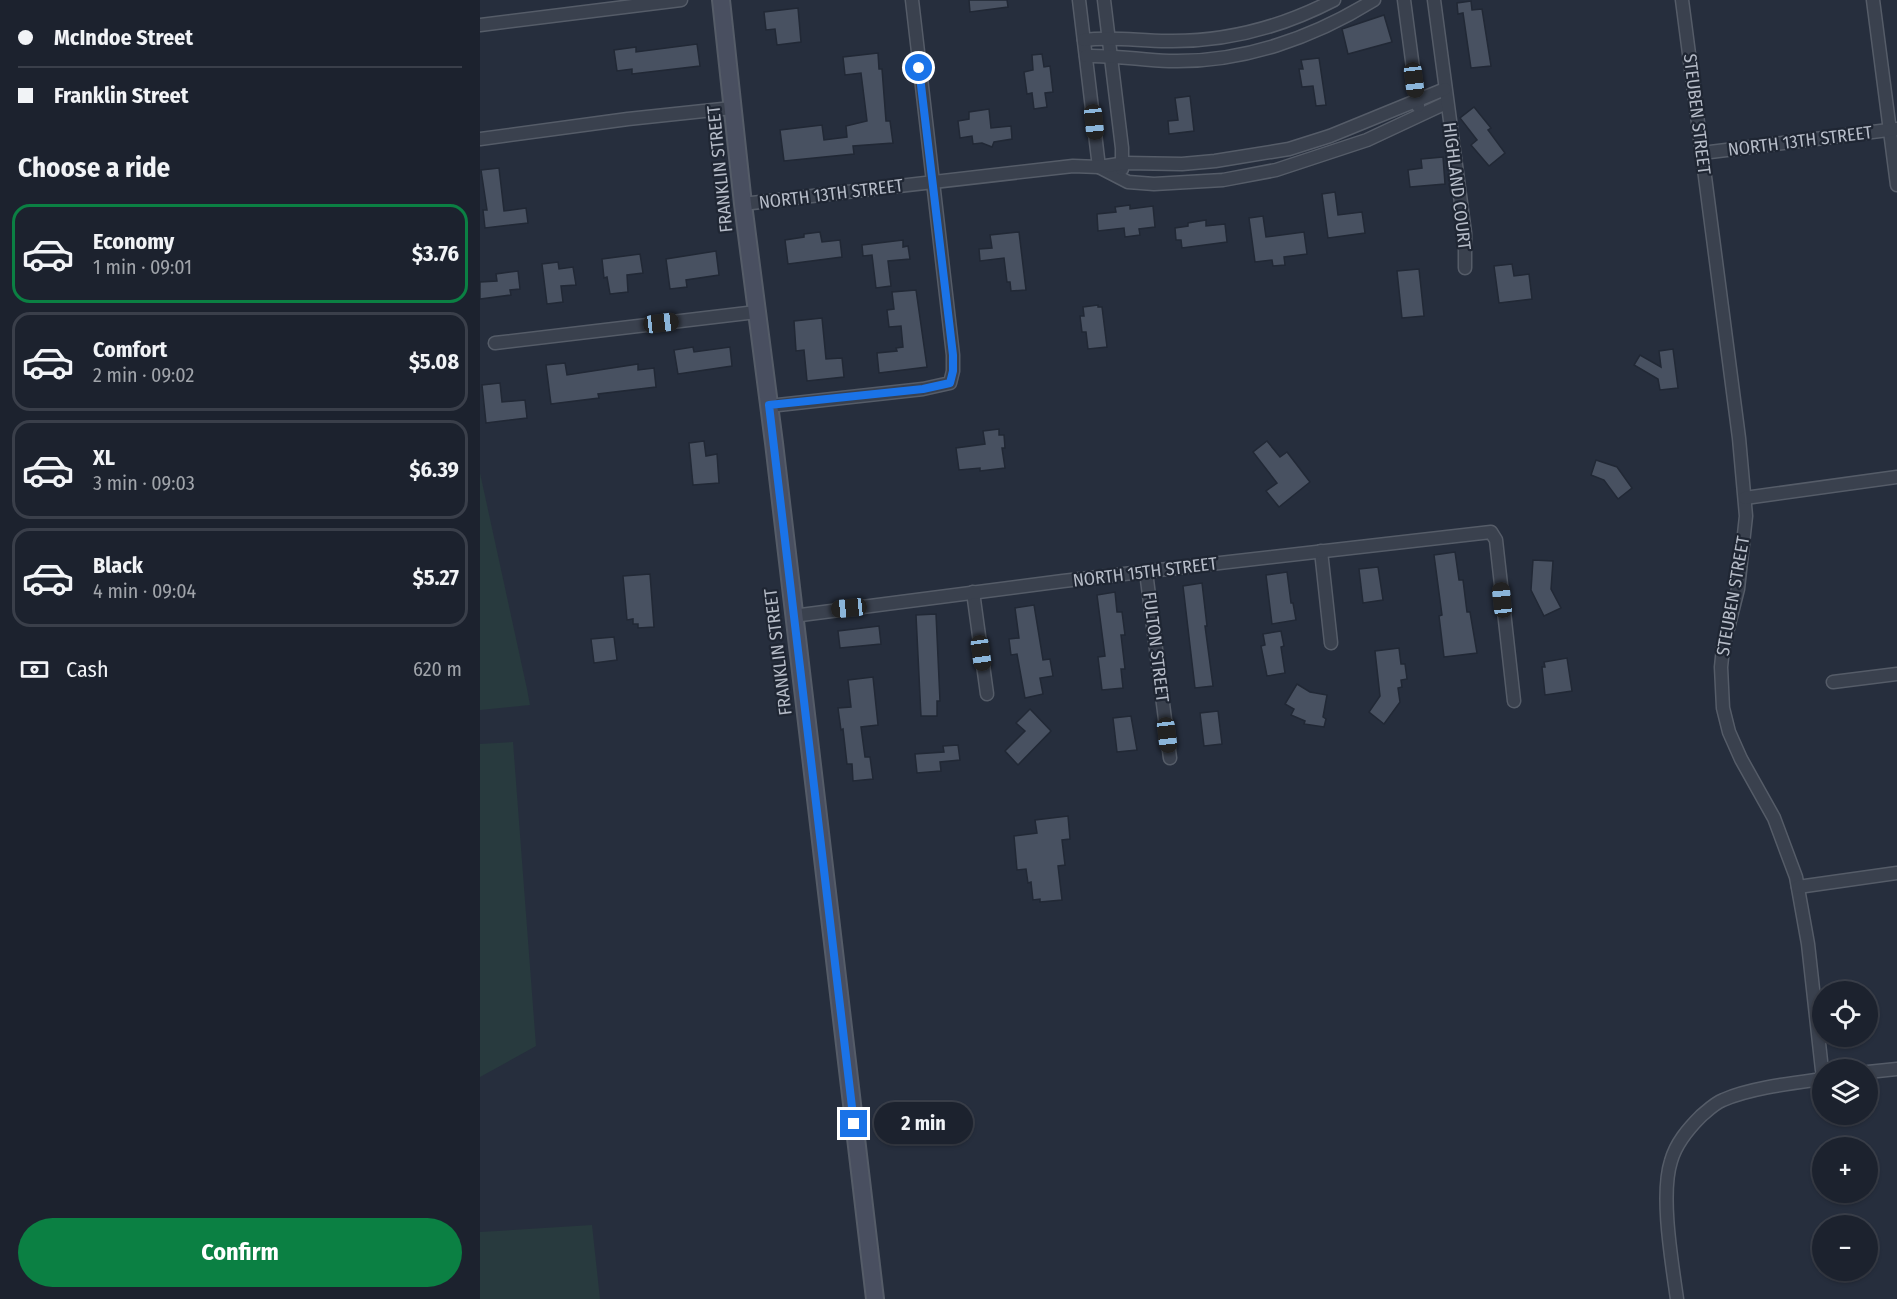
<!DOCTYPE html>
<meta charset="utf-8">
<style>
:root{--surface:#1c222e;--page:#292f3a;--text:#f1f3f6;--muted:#a0a4aa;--line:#3a3f4a;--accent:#0b8043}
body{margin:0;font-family:"Fira Sans Condensed",sans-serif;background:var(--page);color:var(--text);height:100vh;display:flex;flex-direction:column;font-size:22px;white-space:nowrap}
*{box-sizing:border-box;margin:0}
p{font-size:20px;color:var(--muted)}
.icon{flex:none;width:33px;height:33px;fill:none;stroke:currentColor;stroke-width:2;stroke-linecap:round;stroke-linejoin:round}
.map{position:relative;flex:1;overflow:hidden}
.side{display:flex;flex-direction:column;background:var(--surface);width:480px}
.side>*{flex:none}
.top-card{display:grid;align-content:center;height:132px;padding:0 18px;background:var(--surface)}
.buttons{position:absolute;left:1332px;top:981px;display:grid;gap:12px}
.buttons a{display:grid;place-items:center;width:66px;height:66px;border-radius:50%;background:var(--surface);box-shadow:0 2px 4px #0004,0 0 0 2px var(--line);font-size:30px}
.end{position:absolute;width:27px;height:27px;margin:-14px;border:8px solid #1a73e8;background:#fff;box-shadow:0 0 0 3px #fff}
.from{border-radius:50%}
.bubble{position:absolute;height:42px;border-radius:21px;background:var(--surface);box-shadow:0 2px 4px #0004,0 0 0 2px var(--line);font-size:20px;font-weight:700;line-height:42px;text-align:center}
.car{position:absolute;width:18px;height:36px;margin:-18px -9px;border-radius:8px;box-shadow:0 0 4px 2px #0007;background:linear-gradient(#222 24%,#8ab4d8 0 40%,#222 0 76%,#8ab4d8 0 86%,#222 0)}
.top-card b{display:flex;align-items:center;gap:21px;height:57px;font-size:22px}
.top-card b+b{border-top:2px solid var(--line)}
.top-card i{width:15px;height:15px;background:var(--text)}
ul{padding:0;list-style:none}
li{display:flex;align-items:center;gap:18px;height:99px;margin:0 12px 9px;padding:0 6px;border:3px solid var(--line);border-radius:18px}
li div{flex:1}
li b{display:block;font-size:22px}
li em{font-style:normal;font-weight:700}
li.active{border-color:var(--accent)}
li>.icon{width:54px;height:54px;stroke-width:1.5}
h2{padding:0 18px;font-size:27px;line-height:72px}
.pay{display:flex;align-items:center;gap:15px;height:66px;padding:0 18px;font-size:22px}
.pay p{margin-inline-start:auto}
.action{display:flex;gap:12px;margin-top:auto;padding:12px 18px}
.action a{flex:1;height:69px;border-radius:36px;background:var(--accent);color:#fff;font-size:24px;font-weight:700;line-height:69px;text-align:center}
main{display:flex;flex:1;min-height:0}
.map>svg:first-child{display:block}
.green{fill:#283a3e}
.building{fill:#485161;stroke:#212835;stroke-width:1.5}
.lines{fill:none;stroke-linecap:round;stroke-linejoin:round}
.street-casing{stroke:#555c68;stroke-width:15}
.secondary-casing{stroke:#555c68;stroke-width:20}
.street{stroke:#3a414e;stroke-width:12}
.secondary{stroke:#494f60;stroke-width:16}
.route{stroke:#1a73e8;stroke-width:8}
.labels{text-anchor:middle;stroke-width:4.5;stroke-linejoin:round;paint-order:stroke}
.street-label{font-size:18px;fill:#b6bcc8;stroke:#1f2633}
</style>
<main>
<section class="side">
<div class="top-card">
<b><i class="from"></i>McIndoe Street</b>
<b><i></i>Franklin Street</b>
</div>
<h2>Choose a ride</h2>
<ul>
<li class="active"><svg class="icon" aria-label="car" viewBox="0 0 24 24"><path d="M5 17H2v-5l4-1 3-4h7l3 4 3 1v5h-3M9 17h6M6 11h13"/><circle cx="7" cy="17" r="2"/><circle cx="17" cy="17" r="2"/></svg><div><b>Economy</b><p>1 min · 09:01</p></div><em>$3.76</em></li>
<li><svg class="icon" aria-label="car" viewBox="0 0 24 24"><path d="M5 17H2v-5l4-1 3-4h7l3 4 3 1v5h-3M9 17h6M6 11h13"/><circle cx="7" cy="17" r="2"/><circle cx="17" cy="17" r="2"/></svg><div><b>Comfort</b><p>2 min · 09:02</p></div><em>$5.08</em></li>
<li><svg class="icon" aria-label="car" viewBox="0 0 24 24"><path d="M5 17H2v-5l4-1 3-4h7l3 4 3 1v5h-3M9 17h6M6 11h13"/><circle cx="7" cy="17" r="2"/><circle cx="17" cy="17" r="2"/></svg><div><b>XL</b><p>3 min · 09:03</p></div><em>$6.39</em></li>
<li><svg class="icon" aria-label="car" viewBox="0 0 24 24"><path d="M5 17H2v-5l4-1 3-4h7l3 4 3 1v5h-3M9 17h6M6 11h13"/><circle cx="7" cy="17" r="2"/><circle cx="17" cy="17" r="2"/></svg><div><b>Black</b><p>4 min · 09:04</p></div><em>$5.27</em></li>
</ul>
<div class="pay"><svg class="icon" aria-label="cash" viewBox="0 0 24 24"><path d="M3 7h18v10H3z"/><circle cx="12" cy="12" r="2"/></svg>Cash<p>620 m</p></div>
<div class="action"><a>Confirm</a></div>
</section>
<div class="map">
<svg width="1417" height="1299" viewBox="0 0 1417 1299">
<rect width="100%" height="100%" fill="#262e3d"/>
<g class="green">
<path d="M 0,473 L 47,689 L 50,705 L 0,710 Z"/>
<path d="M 33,742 L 56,1046 L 0,1077 L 0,744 Z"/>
<path d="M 112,1225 L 120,1299 L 0,1299 L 0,1232 Z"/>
</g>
<g class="building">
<path d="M 489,0 L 527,0 L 528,7 L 490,12 Z"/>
<path d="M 991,1 L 992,10 L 1002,9 L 1011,66 L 991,68 L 983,13 L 978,14 L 977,3 Z"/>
<path d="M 318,8 L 321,42 L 297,45 L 295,29 L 286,30 L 284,12 Z"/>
<path d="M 904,15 L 912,42 L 868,54 L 862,29 Z"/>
<path d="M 217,44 L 220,66 L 152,74 L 152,69 L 137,71 L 134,50 L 156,47 L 156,52 Z"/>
<path d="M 398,53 L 399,69 L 402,69 L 406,121 L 410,121 L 413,143 L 373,146 L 374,154 L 304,161 L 300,130 L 342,125 L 344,140 L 367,137 L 366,126 L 387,121 L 381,73 L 365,75 L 363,57 Z"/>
<path d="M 562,54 L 564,67 L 570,66 L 573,92 L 565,93 L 567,107 L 554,109 L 552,93 L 547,94 L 544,72 L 553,70 L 552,55 Z"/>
<path d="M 839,58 L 846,105 L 836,106 L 833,86 L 822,87 L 819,69 L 823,69 L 821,60 Z"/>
<path d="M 710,96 L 714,131 L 689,134 L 688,121 L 698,120 L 695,98 Z"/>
<path d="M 994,107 L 1011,128 L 1008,130 L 1025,153 L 1009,166 L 991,145 L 997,140 L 980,118 Z"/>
<path d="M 509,109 L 511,128 L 531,126 L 532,139 L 514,142 L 512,147 L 502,143 L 493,144 L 492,136 L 480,138 L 478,121 L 489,119 L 489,112 Z"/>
<path d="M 963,157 L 965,184 L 930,187 L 928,170 L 942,168 L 941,159 Z"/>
<path d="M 19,168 L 24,211 L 46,208 L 48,223 L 5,228 L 3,210 L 7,210 L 1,170 Z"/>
<path d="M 855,192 L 858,215 L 882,212 L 885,233 L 848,238 L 842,194 Z"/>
<path d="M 650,205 L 650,209 L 673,206 L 675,227 L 659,229 L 660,235 L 645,237 L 644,228 L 618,231 L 617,214 L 636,212 L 635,207 Z"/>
<path d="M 783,216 L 786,237 L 824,232 L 827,254 L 804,257 L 805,265 L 793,266 L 792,260 L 775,262 L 769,218 Z"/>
<path d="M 726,220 L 726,226 L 745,224 L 747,242 L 702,248 L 701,240 L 696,240 L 695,228 L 708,226 L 708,223 Z"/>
<path d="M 340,232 L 342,242 L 360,240 L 362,257 L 308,264 L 305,240 L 324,237 L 324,234 Z"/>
<path d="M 539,232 L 546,290 L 531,291 L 530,282 L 527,282 L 524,258 L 500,261 L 499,249 L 512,248 L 510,235 Z"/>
<path d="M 423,240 L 423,247 L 428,246 L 430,259 L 408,261 L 411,286 L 396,288 L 392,255 L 383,256 L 382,245 Z"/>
<path d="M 236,251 L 239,275 L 206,280 L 207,287 L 190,289 L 186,259 Z"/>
<path d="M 160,254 L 163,273 L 147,275 L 148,292 L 130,294 L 127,277 L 124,278 L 122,259 Z"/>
<path d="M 78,262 L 79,269 L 93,267 L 96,285 L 81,286 L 83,302 L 67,304 L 62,264 Z"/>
<path d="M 1032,264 L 1034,276 L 1049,274 L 1052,299 L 1019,303 L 1014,266 Z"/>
<path d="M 939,269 L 944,316 L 922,318 L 917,271 Z"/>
<path d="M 38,271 L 40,289 L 30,290 L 31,295 L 0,299 L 0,282 L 17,281 L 16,274 Z"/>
<path d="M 436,290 L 447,367 L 399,373 L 397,353 L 417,351 L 416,348 L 423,347 L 421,326 L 409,327 L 407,310 L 414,309 L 412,292 Z"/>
<path d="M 618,305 L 618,307 L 622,307 L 627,347 L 608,349 L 606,332 L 602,332 L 600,316 L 604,316 L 603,307 Z"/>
<path d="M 342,318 L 346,359 L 362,358 L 364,377 L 327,381 L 324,350 L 316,351 L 314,321 Z"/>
<path d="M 213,347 L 214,352 L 250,347 L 252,366 L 198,374 L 194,350 Z"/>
<path d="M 1193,349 L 1198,388 L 1180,390 L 1178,379 L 1154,365 L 1160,355 L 1181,367 L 1179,351 Z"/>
<path d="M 85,363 L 87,375 L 158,364 L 158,370 L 174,368 L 176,387 L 118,394 L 119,398 L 71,404 L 66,365 Z"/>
<path d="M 20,383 L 22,402 L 45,400 L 47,418 L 6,423 L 2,385 Z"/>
<path d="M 519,429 L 519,435 L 524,435 L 525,448 L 522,448 L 525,468 L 500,471 L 500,468 L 479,470 L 476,448 L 505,444 L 503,431 Z"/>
<path d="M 224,441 L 226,456 L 237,454 L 239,483 L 213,485 L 209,443 Z"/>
<path d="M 787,441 L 800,457 L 807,452 L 830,482 L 799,507 L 786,491 L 797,483 L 773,452 Z"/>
<path d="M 1116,460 L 1137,467 L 1152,488 L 1138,499 L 1124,480 L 1111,475 Z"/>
<path d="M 975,552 L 979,580 L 983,580 L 987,612 L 990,612 L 997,653 L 964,657 L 959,616 L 962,615 L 954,555 Z"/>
<path d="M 1053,560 L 1073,561 L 1071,589 L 1081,608 L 1064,616 L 1051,590 Z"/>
<path d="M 898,567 L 903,600 L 883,603 L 879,569 Z"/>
<path d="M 807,572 L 811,603 L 813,603 L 816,620 L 792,624 L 786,575 Z"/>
<path d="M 170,574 L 174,627 L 158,628 L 158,624 L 153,624 L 153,619 L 147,620 L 143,576 Z"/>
<path d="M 722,583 L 727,626 L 725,626 L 733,686 L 715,688 L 703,586 Z"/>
<path d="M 635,592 L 637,612 L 642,612 L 645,635 L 641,635 L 645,669 L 641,669 L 643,688 L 622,690 L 618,657 L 625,656 L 617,595 Z"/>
<path d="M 554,605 L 563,660 L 570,659 L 573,676 L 560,678 L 563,694 L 545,698 L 537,654 L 531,655 L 529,639 L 539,638 L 535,608 Z"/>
<path d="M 456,614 L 460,701 L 457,701 L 457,716 L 441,716 L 436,615 Z"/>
<path d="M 399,626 L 401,644 L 360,648 L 358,631 Z"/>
<path d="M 801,631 L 804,646 L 801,647 L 805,673 L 787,676 L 781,646 L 785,645 L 783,634 Z"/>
<path d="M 134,637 L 137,660 L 114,663 L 111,639 Z"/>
<path d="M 919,648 L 921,664 L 925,664 L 927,679 L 921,680 L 922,687 L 918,688 L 920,702 L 904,724 L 889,712 L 900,696 L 895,651 Z"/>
<path d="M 1087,658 L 1092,691 L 1065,695 L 1062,667 L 1065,667 L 1064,662 Z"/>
<path d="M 393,677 L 398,725 L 381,727 L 385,757 L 390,757 L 393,779 L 373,781 L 372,764 L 367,764 L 363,729 L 361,730 L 358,708 L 371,707 L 368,680 Z"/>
<path d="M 817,684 L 830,692 L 847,695 L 843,717 L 846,719 L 844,727 L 824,724 L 825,721 L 811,715 L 814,709 L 805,704 Z"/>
<path d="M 550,709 L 571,731 L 538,765 L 525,751 L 545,731 L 536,723 Z"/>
<path d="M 738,711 L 742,744 L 724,746 L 720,713 Z"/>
<path d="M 651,716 L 657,750 L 637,752 L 633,718 Z"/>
<path d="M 478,745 L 480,760 L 460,762 L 461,771 L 437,773 L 435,754 L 464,752 L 463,746 Z"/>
<path d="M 588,816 L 590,839 L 582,840 L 585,865 L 578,866 L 582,900 L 560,902 L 560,899 L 553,900 L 551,882 L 548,883 L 546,869 L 537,870 L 534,836 L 557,833 L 555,820 Z"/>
</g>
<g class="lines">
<defs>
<g id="street">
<path d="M 599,0 L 619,167 L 648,182 L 674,184 L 743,180 L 796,170 L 887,140 L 966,103"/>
<path d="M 624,0 L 642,148 L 642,169"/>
<path d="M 924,0 L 938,106"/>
<path d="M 954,0 L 985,233 L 985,268"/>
<path d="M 1202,0 L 1259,438 L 1266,516 L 1258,589 L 1243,648 L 1241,667 L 1243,708 L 1249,732 L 1261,759 L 1294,818 L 1316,877 L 1328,944 L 1342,1070"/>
<path d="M 1393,0 L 1417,185"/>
<path d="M 0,25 L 201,0"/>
<path d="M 604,40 C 632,36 659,41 687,41 C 745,42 802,27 854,0"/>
<path d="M 606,56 C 634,55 661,60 689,61 C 762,63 833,38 894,0"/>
<path d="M 0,139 L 148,119 L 252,108"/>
<path d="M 1222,153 L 1417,129"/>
<path d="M 263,204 L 593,166 L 619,167 L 646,163 L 702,164 L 735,161 L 809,149 L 850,136 L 965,89"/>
<path d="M 15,343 L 276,312"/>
<path d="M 289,406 L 443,389 L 470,383 L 473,371 L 473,355 L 432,0"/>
<path d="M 1265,498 L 1417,477"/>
<path d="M 841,551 L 851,643"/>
<path d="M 666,572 L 690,758"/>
<path d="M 493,592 L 507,694"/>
<path d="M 313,616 L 583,581 L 1011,532 L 1016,540 L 1034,701"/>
<path d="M 1353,682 L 1417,674"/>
<path d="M 1318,887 L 1417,873"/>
<path d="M 1388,1072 L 1417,1069"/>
<path d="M 1197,1299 C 1192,1263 1180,1195 1191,1161 C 1196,1143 1208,1129 1221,1116 C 1228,1110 1235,1103 1243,1100 C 1270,1088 1313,1083 1342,1079"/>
</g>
<path id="secondary" d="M 241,0 L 263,204 L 294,443 L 395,1299"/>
</defs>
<use href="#street" class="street-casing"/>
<use href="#secondary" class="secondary-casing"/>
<use href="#street" class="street"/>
<use href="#secondary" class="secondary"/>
</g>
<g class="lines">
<path class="route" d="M 374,1124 L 289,405 L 443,389 L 470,383 L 473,371 L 473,355 L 439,68"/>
</g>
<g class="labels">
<g class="street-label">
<text transform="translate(1217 114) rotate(83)" y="6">STEUBEN STREET</text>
<text transform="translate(1320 141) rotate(-7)" y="6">NORTH 13TH STREET</text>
<text transform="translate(240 169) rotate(-96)" y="6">FRANKLIN STREET</text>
<text transform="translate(977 186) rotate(83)" y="6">HIGHLAND COURT</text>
<text transform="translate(351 194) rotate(-7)" y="6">NORTH 13TH STREET</text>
<text transform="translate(665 572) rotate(-7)" y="6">NORTH 15TH STREET</text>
<text transform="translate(1253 596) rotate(-80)" y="6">STEUBEN STREET</text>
<text transform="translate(676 647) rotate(83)" y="6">FULTON STREET</text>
<text transform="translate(298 652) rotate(-97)" y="6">FRANKLIN STREET</text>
</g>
</g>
</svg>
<div class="buttons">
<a><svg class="icon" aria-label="locate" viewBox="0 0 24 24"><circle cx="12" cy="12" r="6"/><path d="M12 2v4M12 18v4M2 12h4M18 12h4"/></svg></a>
<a><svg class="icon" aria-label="layers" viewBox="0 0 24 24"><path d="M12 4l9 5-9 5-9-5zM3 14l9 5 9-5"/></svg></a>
<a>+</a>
<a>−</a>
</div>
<i class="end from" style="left:439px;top:68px"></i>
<i class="end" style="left:374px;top:1124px"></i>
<div class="bubble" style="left:394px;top:1102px;width:99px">2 min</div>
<i class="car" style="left:934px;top:80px;rotate:173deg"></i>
<i class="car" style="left:614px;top:122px;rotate:174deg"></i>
<i class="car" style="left:181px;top:323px;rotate:83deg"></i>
<i class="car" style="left:1022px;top:600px;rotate:354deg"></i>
<i class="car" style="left:369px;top:608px;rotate:264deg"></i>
<i class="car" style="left:501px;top:653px;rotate:172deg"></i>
<i class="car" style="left:687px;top:735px;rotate:173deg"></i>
</div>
</main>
